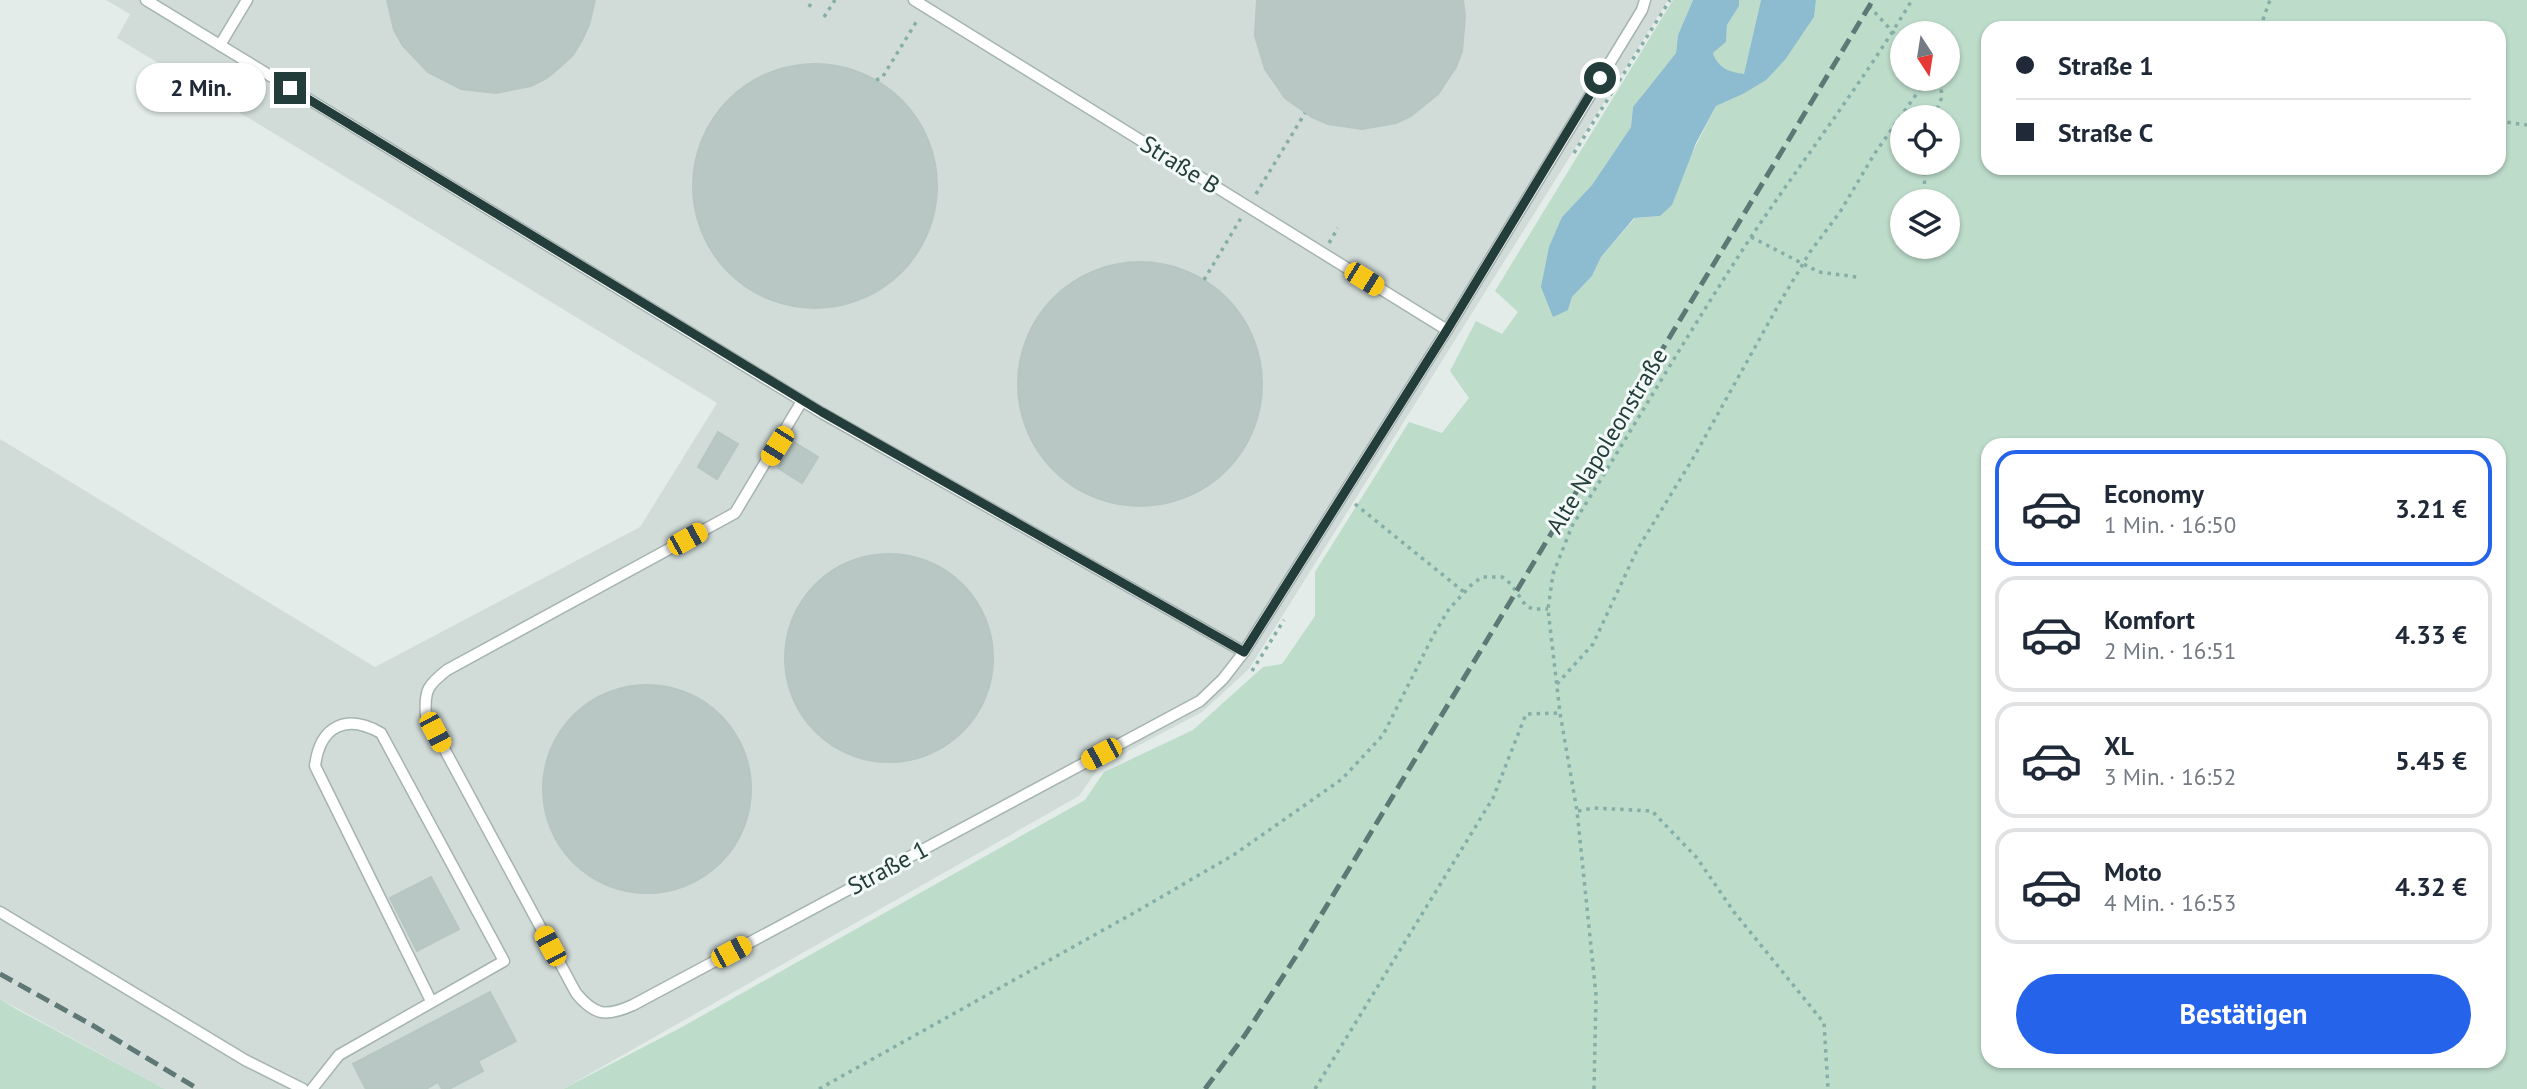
<!DOCTYPE html>
<html lang="de">
<meta charset="utf-8">
<style>
:root{--surface:#fff;--page:#f6f6f7;--text:#1f2937;--muted:#747a83;--line:#e0e1e3;--accent:#2563eb}
body{margin:0;font-family:"PT Sans",sans-serif;background:var(--page);color:var(--text);height:100vh;display:flex;flex-direction:column;font-size:26px;white-space:nowrap}
*{box-sizing:border-box;margin:0}
p{font-size:23px;color:var(--muted)}
.icon{flex:none;width:38px;height:38px;fill:none;stroke:currentColor;stroke-width:2;stroke-linecap:round;stroke-linejoin:round}
.map{position:relative;flex:1;overflow:hidden}
.sheet{position:absolute;left:1981px;top:438px;width:525px;height:630px;display:flex;flex-direction:column;background:var(--surface);border-radius:21px;box-shadow:0 2px 5px #0004}
.sheet>*{flex:none}
.guide{position:absolute;left:1981px;top:21px;width:525px;height:154px;border-radius:21px;box-shadow:0 2px 5px #0004;display:grid;align-content:center;height:154px;padding:0 35px;background:var(--surface)}
.needle{width:46px;rotate:168deg}
.fabs{position:absolute;left:1890px;top:21px;display:grid;gap:14px}
.fabs a{display:grid;place-items:center;width:70px;height:70px;border-radius:50%;background:var(--surface);box-shadow:0 2px 5px #0004;font-size:35px}
.end{position:absolute;width:32px;height:32px;margin:-16px;border:9px solid #233d3a;background:#fff;box-shadow:0 0 0 4px #fff}
.from{border-radius:50%}
.bubble{position:absolute;height:49px;border-radius:24px;background:var(--surface);box-shadow:0 2px 5px #0004;font-size:23px;font-weight:700;line-height:49px;text-align:center}
.car{position:absolute;width:21px;height:42px;margin:-21px -10px;border-radius:9px;box-shadow:0 0 5px 2px #0007;background:linear-gradient(#f5c518 24%,#345 0 40%,#f5c518 0 76%,#345 0 86%,#f5c518 0)}
.guide b{display:flex;align-items:center;gap:24px;height:66px;font-size:26px}
.guide b+b{border-top:2px solid var(--line)}
.guide i{width:18px;height:18px;background:var(--text)}
ul{padding:12px 0 0;list-style:none}
li{display:flex;align-items:center;gap:21px;height:116px;margin:0 14px 10px;padding:0 21px;border:4px solid var(--line);border-radius:21px}
li div{flex:1}
li b{display:block;font-size:26px}
li em{font-style:normal;font-weight:700}
li.selected{border-color:var(--accent)}
li>.icon{width:63px;height:63px;stroke-width:1.5}
.action{display:flex;gap:14px;margin-top:auto;padding:14px 35px}
.action a{flex:1;height:80px;border-radius:42px;background:var(--accent);color:#fff;font-size:28px;font-weight:700;line-height:80px;text-align:center}
.map>svg:first-child{display:block}
.built{fill:#d1dcd9}
.green{fill:#bddcca;fill-rule:evenodd}
.water{fill:#8dbbcf}
.building{fill:#b8c7c3;stroke:#b6c6c1;stroke-width:2}
.lines{fill:none;stroke-linecap:round;stroke-linejoin:round}
.service-casing{stroke:#a6b4b1;stroke-width:13}
.path{stroke:#85aea7;stroke-width:3.5;stroke-dasharray:3.5 5;stroke-linecap:butt}
.service{stroke:#fff;stroke-width:10}
.rail{stroke:#5e7875;stroke-width:5;stroke-dasharray:14 7;stroke-linecap:butt}
.route{stroke:#233d3a;stroke-width:9}
.labels{text-anchor:middle;stroke-width:6;stroke-linejoin:round;paint-order:stroke}
.street-label{font-size:24px;fill:#233d3a;stroke:#f3f9f7}
</style>
<div class="map">
<svg width="2527" height="1089" viewBox="0 0 2527 1089">
<rect width="100%" height="100%" fill="#e3ece9"/>
<path class="built" d="M 106,0 L 1668,0 L 1249,669 L 1202,712 L 1100,766 L 1079,796 L 563,1089 L 165,1089 L 0,999 L 0,439 L 375,667 L 640,527 L 717,403 L 117,38 L 130,14 Z"/>
<g class="green">
<path d="M 1673,0 L 1693,0 L 1678,35 L 1676,53 L 1633,107 L 1631,127 L 1592,185 L 1562,217 L 1568,310 L 1572,297 L 1592,276 L 1601,257 L 1635,218 L 1660,216 L 1716,106 L 1743,94 L 1766,79 L 1785,60 L 1814,17 L 1816,0 L 2527,0 L 2527,1089 L 563,1089 L 682,1027 L 1085,800 L 1104,772 L 1193,730 L 1263,667 L 1282,664 L 1315,616 L 1315,572 L 1409,422 L 1442,433 L 1469,398 L 1450,371 L 1476,321 L 1502,334 L 1518,312 L 1495,291 ZM 1988,28 L 2499,28 L 2499,168 L 1988,168 ZM 1902,33 L 1948,33 L 1948,79 L 1902,79 ZM 1902,117 L 1948,117 L 1948,163 L 1902,163 ZM 1902,201 L 1948,201 L 1948,247 L 1902,247 ZM 1988,444 L 2499,444 L 2499,1060 L 1988,1060 Z"/>
<path d="M 1739,0 L 1761,0 L 1744,75 C 1729,72 1718,68 1713,53 L 1726,42 L 1727,25 L 1739,6 Z"/>
<path d="M 0,999 L 16,1009 L 165,1089 L 0,1089 Z"/>
</g>
<path class="water" d="M 1693,0 L 1739,0 L 1739,6 L 1727,25 L 1726,42 L 1713,53 C 1718,68 1729,72 1744,74 L 1761,0 L 1816,0 L 1814,17 L 1785,60 L 1766,80 L 1743,94 L 1716,106 L 1696,143 L 1672,205 L 1660,216 L 1634,218 L 1601,257 L 1592,276 L 1572,297 L 1568,310 L 1553,317 L 1541,287 L 1549,247 L 1562,217 L 1592,185 L 1631,127 L 1633,107 L 1676,53 L 1678,35 Z"/>
<g class="building">
<path d="M 387,0 L 595,0 L 589,25 L 582,40 L 573,55 L 560,67 L 547,78 L 531,86 L 496,93 L 461,89 L 428,72 L 403,46 L 394,30 Z"/>
<path d="M 1257,0 L 1463,0 L 1465,17 L 1462,51 L 1456,67 L 1438,94 L 1411,116 L 1396,123 L 1362,129 L 1328,124 L 1312,117 L 1285,98 L 1265,69 L 1255,36 Z"/>
<circle cx="815" cy="186" r="122"/>
<circle cx="1140" cy="384" r="122"/>
<path d="M 718,432 L 738,444 L 717,479 L 698,467 Z"/>
<path d="M 794,442 L 818,457 L 802,483 L 778,468 Z"/>
<circle cx="889" cy="658" r="104"/>
<circle cx="647" cy="789" r="104"/>
<path d="M 431,877 L 459,929 L 417,951 L 390,898 Z"/>
<path d="M 490,992 L 516,1041 L 478,1061 L 483,1071 L 449,1089 L 442,1089 L 438,1082 L 426,1089 L 366,1089 L 353,1064 Z"/>
</g>
<g class="lines">
<defs>
<g id="service">
<path d="M 146,0 L 822,413 L 1244,652"/>
<path d="M 914,0 L 1447,330"/>
<path d="M 220,45 L 247,0"/>
<path d="M 802,401 L 735,513 L 447,670 C 428,685 424,690 426,715 L 576,993 C 595,1016 606,1017 633,1005 L 1200,701 L 1223,679 L 1244,652 L 1447,330 L 1642,10 L 1645,0"/>
<path d="M 0,912 L 245,1060 L 303,1089"/>
<path d="M 312,1089 L 339,1055 L 504,961 L 381,733 C 346,713 320,726 315,766 L 431,1001"/>
</g>
</defs>
<use href="#service" class="service-casing"/>
<g class="path">
<path d="M 1869,6 L 1902,42"/>
<path d="M 809,7 L 813,0"/>
<path d="M 824,17 L 835,0"/>
<path d="M 2260,28 L 2270,0"/>
<path d="M 876,80 L 882,78 L 918,19"/>
<path d="M 1934,117 L 1942,97 L 1940,79"/>
<path d="M 2499,121 L 2527,125"/>
<path d="M 1574,153 L 1670,0"/>
<path d="M 1256,194 L 1305,113"/>
<path d="M 1924,201 L 1925,163"/>
<path d="M 1751,237 L 1819,272 L 1857,277"/>
<path d="M 1329,243 L 1338,228"/>
<path d="M 1204,280 L 1241,218"/>
<path d="M 1355,504 L 1464,592"/>
<path d="M 1252,671 L 1284,620"/>
<path d="M 1557,684 L 1593,644 L 1637,550 L 1695,455 L 1779,304 L 1810,252 L 1840,212 L 1875,153 L 1927,79"/>
<path d="M 1578,811 L 1594,808 L 1652,811 L 1697,858 L 1734,912 L 1824,1023 L 1828,1089"/>
<path d="M 819,1089 L 1139,910 L 1235,854 L 1342,779 L 1383,735 L 1434,634 L 1449,609 L 1473,583 L 1483,577 L 1502,577 L 1511,584 L 1526,606 L 1533,609 L 1548,609"/>
<path d="M 1315,1089 L 1493,798 L 1526,714 L 1560,713"/>
<path d="M 1594,1089 L 1596,995 L 1577,811 L 1560,713 L 1548,609 L 1553,574 L 1572,526 C 1632,430 1689,331 1751,237 C 1804,158 1863,82 1912,0"/>
</g>
<use href="#service" class="service"/>
<g class="rail">
<path d="M 0,974 L 92,1025 L 198,1089"/>
<path d="M 1205,1089 L 1245,1035 L 1300,950 L 1873,0"/>
</g>
</g>
<g class="lines">
<path class="route" d="M 290,88 L 822,412 L 1244,652 L 1447,330 L 1600,78"/>
</g>
<g class="labels">
<g class="street-label">
<text transform="translate(1180 165) rotate(32)" y="8">Straße B</text>
<text transform="translate(1607 441) rotate(-59)" y="8">Alte Napoleonstraße</text>
<text transform="translate(888 868) rotate(-28)" y="8">Straße 1</text>
</g>
</g>
</svg>
<div class="fabs">
<a><svg class="needle" viewBox="-14 -14 28 28"><path d="M0-13l5 13h-10z" fill="#e53935"/><path d="M0 13l5-13h-10z" fill="#747a83"/></svg></a>
<a><svg class="icon" aria-label="locate" viewBox="0 0 24 24"><circle cx="12" cy="12" r="6"/><path d="M12 2v4M12 18v4M2 12h4M18 12h4"/></svg></a>
<a><svg class="icon" aria-label="layers" viewBox="0 0 24 24"><path d="M12 4l9 5-9 5-9-5zM3 14l9 5 9-5"/></svg></a>
</div>
<i class="end from" style="left:1600px;top:78px"></i>
<i class="end" style="left:290px;top:88px"></i>
<div class="bubble" style="left:136px;top:63px;width:130px">2 Min.</div>
<i class="car" style="left:1364px;top:279px;rotate:122deg"></i>
<i class="car" style="left:777px;top:446px;rotate:212deg"></i>
<i class="car" style="left:687px;top:539px;rotate:61deg"></i>
<i class="car" style="left:435px;top:732px;rotate:152deg"></i>
<i class="car" style="left:1101px;top:754px;rotate:242deg"></i>
<i class="car" style="left:550px;top:946px;rotate:332deg"></i>
<i class="car" style="left:731px;top:952px;rotate:62deg"></i>
<div class="guide">
<b><i class="from"></i>Straße 1</b>
<b><i></i>Straße C</b>
</div>
<section class="sheet">
<ul>
<li class="selected"><svg class="icon" aria-label="car" viewBox="0 0 24 24"><path d="M5 17H2v-5l4-1 3-4h7l3 4 3 1v5h-3M9 17h6M6 11h13"/><circle cx="7" cy="17" r="2"/><circle cx="17" cy="17" r="2"/></svg><div><b>Economy</b><p>1 Min. · 16:50</p></div><em>3.21 €</em></li>
<li><svg class="icon" aria-label="car" viewBox="0 0 24 24"><path d="M5 17H2v-5l4-1 3-4h7l3 4 3 1v5h-3M9 17h6M6 11h13"/><circle cx="7" cy="17" r="2"/><circle cx="17" cy="17" r="2"/></svg><div><b>Komfort</b><p>2 Min. · 16:51</p></div><em>4.33 €</em></li>
<li><svg class="icon" aria-label="car" viewBox="0 0 24 24"><path d="M5 17H2v-5l4-1 3-4h7l3 4 3 1v5h-3M9 17h6M6 11h13"/><circle cx="7" cy="17" r="2"/><circle cx="17" cy="17" r="2"/></svg><div><b>XL</b><p>3 Min. · 16:52</p></div><em>5.45 €</em></li>
<li><svg class="icon" aria-label="car" viewBox="0 0 24 24"><path d="M5 17H2v-5l4-1 3-4h7l3 4 3 1v5h-3M9 17h6M6 11h13"/><circle cx="7" cy="17" r="2"/><circle cx="17" cy="17" r="2"/></svg><div><b>Moto</b><p>4 Min. · 16:53</p></div><em>4.32 €</em></li>
</ul>
<div class="action"><a>Bestätigen</a></div>
</section>
</div>
